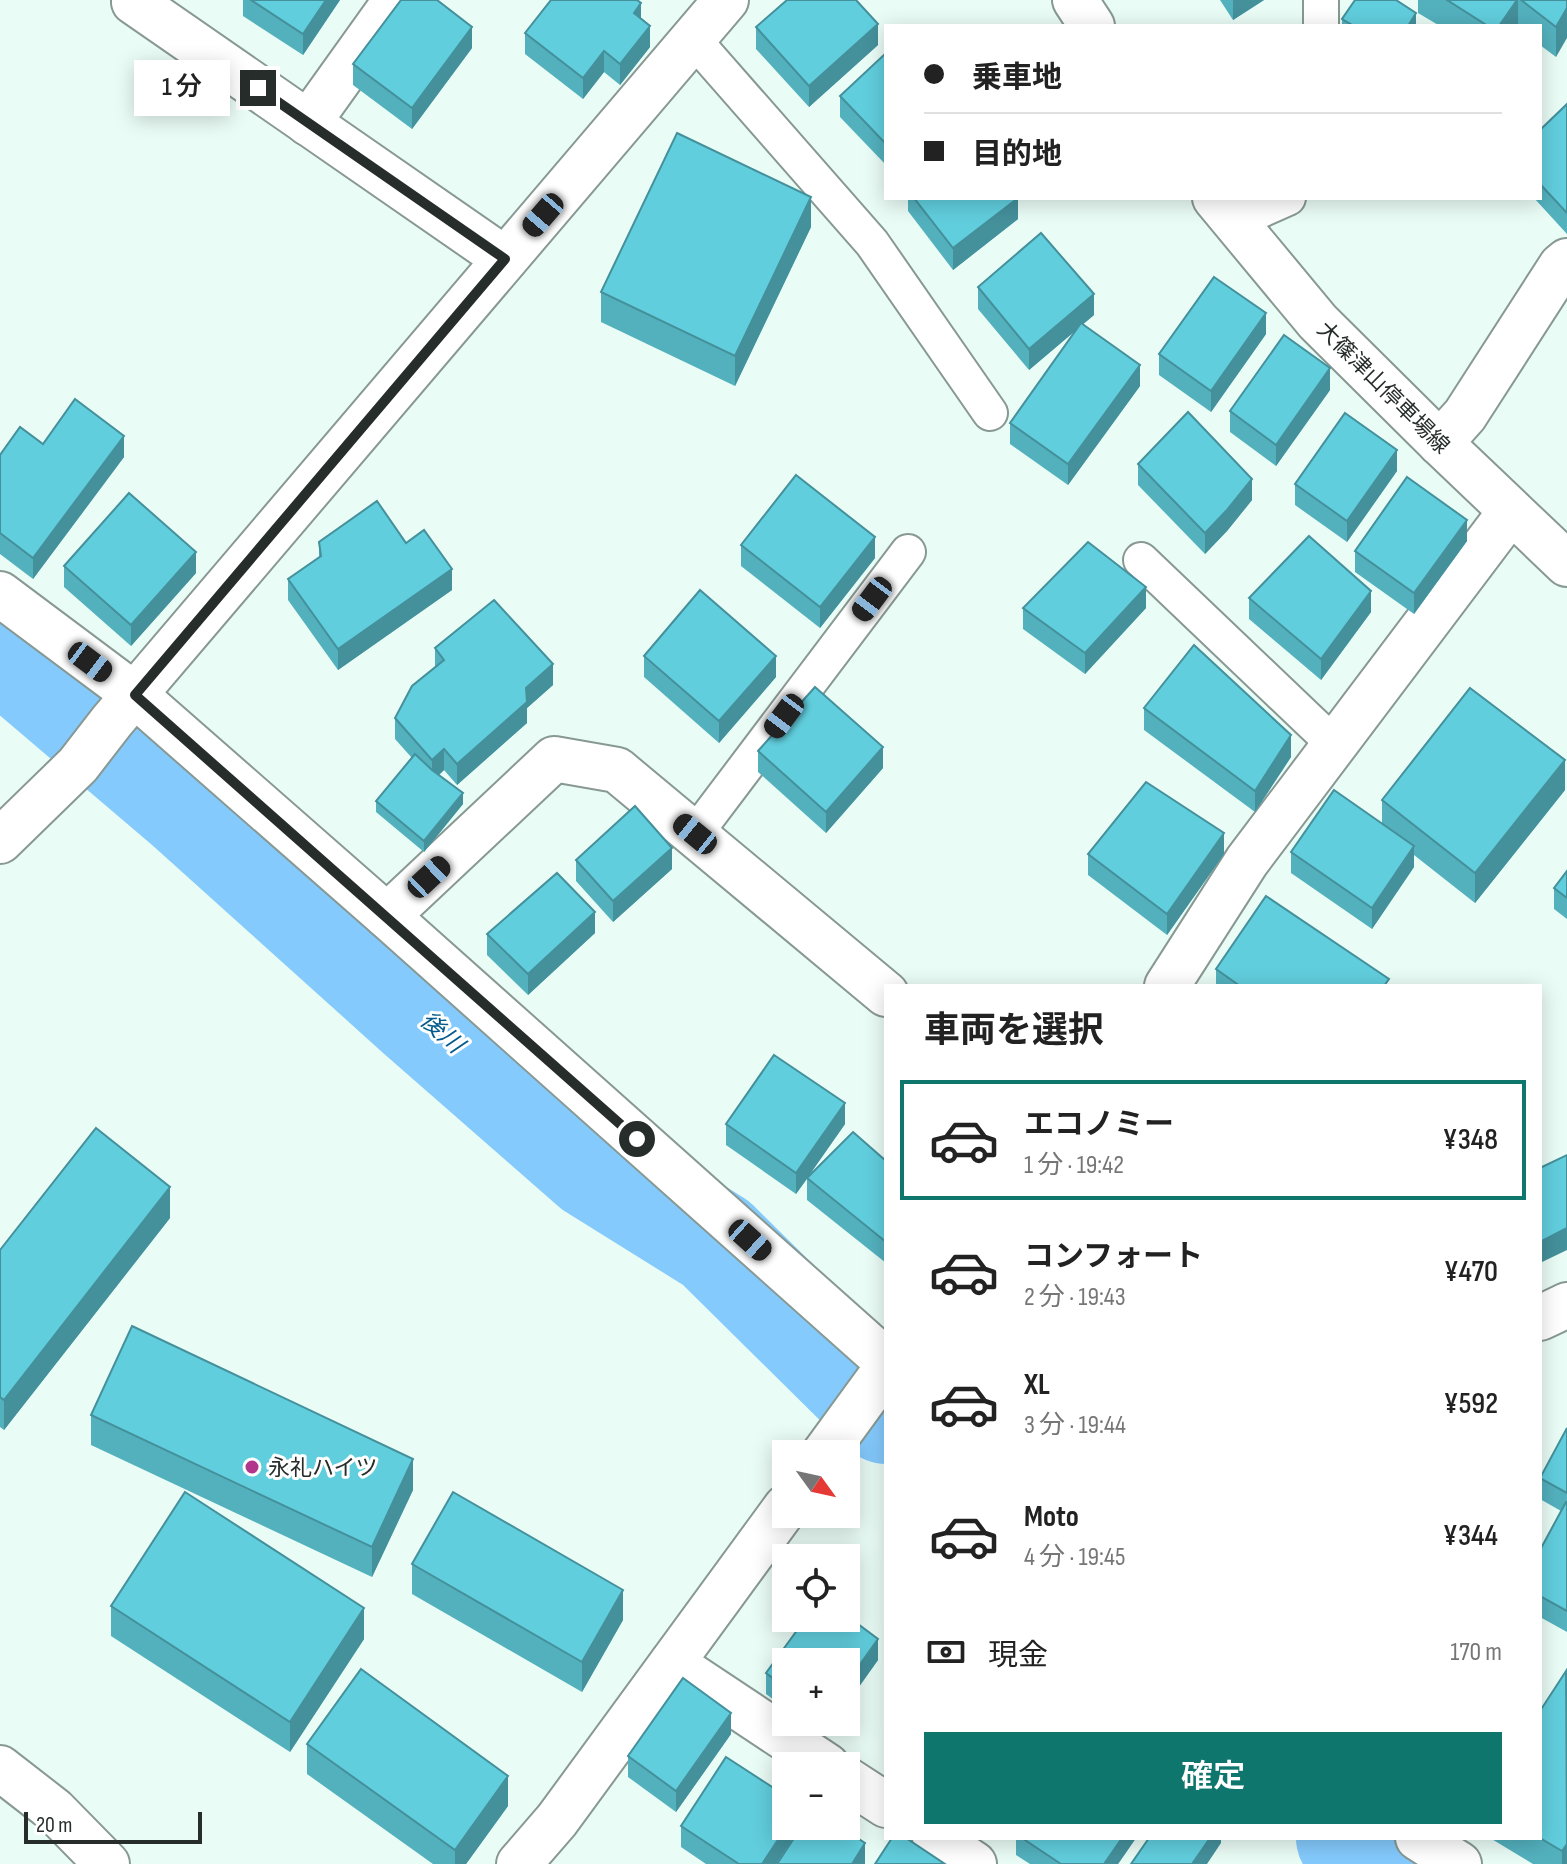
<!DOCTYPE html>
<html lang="ja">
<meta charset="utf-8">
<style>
:root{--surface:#fff;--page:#f6f6f6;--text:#222;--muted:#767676;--line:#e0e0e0;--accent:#0f766e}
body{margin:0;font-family:"Sofia Sans Condensed","Noto Sans JP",sans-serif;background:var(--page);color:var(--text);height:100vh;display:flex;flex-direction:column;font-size:30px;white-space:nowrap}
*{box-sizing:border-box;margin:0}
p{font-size:26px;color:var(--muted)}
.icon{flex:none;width:44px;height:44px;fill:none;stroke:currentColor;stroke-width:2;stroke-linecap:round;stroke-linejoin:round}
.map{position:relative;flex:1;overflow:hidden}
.drawer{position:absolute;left:884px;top:984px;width:658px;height:856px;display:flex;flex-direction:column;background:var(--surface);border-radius:0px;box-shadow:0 4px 20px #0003}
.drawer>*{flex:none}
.hud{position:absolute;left:884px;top:24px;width:658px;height:176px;border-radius:0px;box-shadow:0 4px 20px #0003;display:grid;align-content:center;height:176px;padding:0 40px;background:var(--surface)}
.needle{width:52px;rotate:123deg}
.buttons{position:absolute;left:772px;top:1440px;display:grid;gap:16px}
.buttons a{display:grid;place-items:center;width:88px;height:88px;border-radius:0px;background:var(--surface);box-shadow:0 4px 20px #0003;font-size:40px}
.scale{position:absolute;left:24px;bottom:20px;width:178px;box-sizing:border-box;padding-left:8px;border:4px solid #262d2b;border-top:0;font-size:22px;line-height:28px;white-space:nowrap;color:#262d2b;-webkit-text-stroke:6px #fff;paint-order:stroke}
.end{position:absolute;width:36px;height:36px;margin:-18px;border:10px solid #262d2b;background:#fff;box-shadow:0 0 0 4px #fff}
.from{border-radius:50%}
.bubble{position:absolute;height:56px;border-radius:0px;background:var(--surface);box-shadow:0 4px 20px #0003;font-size:26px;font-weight:600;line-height:56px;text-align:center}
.car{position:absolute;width:24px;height:48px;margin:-24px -12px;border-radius:10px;box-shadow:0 0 6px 2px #0007;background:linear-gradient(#222 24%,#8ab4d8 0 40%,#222 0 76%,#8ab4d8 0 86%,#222 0)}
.hud b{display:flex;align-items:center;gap:28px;height:76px;font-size:30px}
.hud b+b{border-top:2px solid var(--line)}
.hud i{width:20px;height:20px;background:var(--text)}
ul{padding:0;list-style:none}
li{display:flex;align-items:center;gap:24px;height:120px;margin:0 16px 12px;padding:0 24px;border:4px solid transparent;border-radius:0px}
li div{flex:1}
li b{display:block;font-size:30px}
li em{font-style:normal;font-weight:600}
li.current{border-color:var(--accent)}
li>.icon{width:72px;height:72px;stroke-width:1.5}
h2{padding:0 40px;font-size:36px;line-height:96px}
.pay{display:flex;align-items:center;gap:20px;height:88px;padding:0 40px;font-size:30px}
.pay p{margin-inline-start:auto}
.button{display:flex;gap:16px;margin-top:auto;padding:16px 40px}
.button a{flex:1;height:92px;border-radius:0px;background:var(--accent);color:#fff;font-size:32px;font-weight:600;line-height:92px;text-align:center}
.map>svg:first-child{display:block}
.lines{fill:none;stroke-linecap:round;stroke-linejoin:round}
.river{stroke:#84cafd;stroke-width:106}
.service-casing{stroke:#889893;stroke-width:38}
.minor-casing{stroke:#889893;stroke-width:48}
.secondary-casing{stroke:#889893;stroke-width:48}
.service{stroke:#fff;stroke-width:34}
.minor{stroke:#fff;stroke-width:44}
.secondary{stroke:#fff;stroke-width:44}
.wall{fill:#53b1be}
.shaded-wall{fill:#44909b}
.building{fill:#61cedd;stroke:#44909b;stroke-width:2}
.route{stroke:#262d2b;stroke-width:10}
.poi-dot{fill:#b0378b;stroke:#fff;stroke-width:3}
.labels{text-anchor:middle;stroke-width:6;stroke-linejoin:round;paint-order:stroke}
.street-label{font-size:22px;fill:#262d2b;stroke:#fff}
.poi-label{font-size:22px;fill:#262d2b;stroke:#fff;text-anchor:start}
.water-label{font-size:24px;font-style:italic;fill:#055c8c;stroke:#fff}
</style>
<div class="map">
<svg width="1567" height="1864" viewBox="0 0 1567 1864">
<rect width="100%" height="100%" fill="#eafcf6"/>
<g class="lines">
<g class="river">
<path d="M 0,646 L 187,805 L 418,1013 L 594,1167 L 716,1243 L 886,1411"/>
<path d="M 1349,1838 L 1388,1864"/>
</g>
<defs>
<g id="service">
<path d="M 1321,26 L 1321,0"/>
<path d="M 693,39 L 872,243 L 990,413"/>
<path d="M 1234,222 L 1288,198"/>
<path d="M 1141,560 L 1335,745"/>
<path d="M 695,834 L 908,552"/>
</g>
<g id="minor">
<path d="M 135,0 L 134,2 L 505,259"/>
<path d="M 308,123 L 396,0"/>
<path d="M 1440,443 L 1465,415 L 1561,266 L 1567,261"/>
<path d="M 0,594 L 135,695 L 387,916 L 886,1361"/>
<path d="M 0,841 L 78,765 L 112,721 L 726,0"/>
<path d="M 387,916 L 554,759 L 617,770 L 886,994"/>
<path d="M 1167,986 L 1247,861 L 1511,511"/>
<path d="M 1540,1318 L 1567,1305"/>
<path d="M 824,1454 L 886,1369"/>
<path d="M 672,1663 L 827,1766"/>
<path d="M 0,1768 L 54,1810 L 107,1864"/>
<path d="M 846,1779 L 886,1805"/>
<path d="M 935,1838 L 974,1864"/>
<path d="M 1418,1838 L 1459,1864"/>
<path d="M 519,1864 L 557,1820 L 786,1507"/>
</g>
<g id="secondary">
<path d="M 1075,0 L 1092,26"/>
<path d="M 1215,198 L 1318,322 L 1440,443 L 1567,564"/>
</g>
</defs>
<use href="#service" class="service-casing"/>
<use href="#minor" class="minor-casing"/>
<use href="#secondary" class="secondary-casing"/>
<use href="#service" class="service"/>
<use href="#minor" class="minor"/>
<use href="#secondary" class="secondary"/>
</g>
<g class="wall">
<path d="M 243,0 L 340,0 L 303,55 L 243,16 Z"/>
<path d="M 1220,0 L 1264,0 L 1233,20 Z"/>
<path d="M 1418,0 L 1567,0 L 1556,57 L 1540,45 L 1540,26 L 1440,26 L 1418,13 Z"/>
<path d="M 641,19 L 650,47 L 620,85 L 604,72 L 583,99 L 525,54 L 525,33 Z"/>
<path d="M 1342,19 L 1416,24 L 1415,26 L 1342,26 Z"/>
<path d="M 756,27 L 878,45 L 809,107 L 756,49 Z"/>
<path d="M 472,48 L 412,129 L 353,85 L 353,64 Z"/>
<path d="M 886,53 L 886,165 L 840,117 L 840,96 Z"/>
<path d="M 1567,104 L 1567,234 L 1534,198 L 1540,198 L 1540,130 Z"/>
<path d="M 908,198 L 1018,198 L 1018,219 L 953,270 L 908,211 Z"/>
<path d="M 811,227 L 735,386 L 601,322 L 601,292 Z"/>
<path d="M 978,287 L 1094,315 L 1083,324 L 1140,386 L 1068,485 L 1010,444 L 1010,423 L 1075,331 L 1029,370 L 978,309 Z"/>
<path d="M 1266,334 L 1211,412 L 1159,375 L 1159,354 Z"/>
<path d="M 1330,390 L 1276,466 L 1230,432 L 1230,411 Z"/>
<path d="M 43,444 L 124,457 L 33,579 L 0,554 L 0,455 Z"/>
<path d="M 1138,464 L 1252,500 L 1227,531 L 1205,554 L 1138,485 Z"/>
<path d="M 1397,471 L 1347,542 L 1295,505 L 1295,484 Z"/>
<path d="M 1467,541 L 1414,614 L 1355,572 L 1355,551 Z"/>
<path d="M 319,542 L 406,543 L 452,590 L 338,670 L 288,600 L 288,579 L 319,557 Z"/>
<path d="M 741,545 L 875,558 L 820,628 L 741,566 Z"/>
<path d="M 64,566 L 196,573 L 131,646 L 64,587 Z"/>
<path d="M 1249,598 L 1371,612 L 1321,680 L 1249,619 Z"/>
<path d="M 1023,608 L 1146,608 L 1085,674 L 1023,629 Z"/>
<path d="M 435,648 L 553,685 L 527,708 L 527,723 L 457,785 L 444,770 L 439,775 L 463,804 L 424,852 L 376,812 L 376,801 L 412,758 L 395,739 L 395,718 L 435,667 Z"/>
<path d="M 644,656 L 776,677 L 719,743 L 644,677 Z"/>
<path d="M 1144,708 L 1291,757 L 1255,812 L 1144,730 Z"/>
<path d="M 758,751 L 883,768 L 826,833 L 758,772 Z"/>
<path d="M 1565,790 L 1475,903 L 1414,855 L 1414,867 L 1372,929 L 1291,873 L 1291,852 L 1382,824 L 1382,800 Z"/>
<path d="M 1088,854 L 1224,854 L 1167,935 L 1088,875 Z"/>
<path d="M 576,860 L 672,869 L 613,922 L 576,881 Z"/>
<path d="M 1567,871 L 1567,919 L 1554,909 L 1554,888 Z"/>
<path d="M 595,933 L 528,995 L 487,955 L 487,934 Z"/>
<path d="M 1216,969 L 1389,986 L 1216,986 Z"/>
<path d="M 726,1124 L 845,1124 L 808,1177 L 886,1161 L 886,1263 L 807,1200 L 807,1179 L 796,1194 L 726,1145 Z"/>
<path d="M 170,1218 L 4,1430 L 0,1427 L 0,1250 Z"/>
<path d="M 91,1415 L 413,1490 L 372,1577 L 91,1445 Z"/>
<path d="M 1567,1428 L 1567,1632 L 1540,1617 L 1540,1550 L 1561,1511 L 1540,1499 L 1540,1478 Z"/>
<path d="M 412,1564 L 623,1620 L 582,1692 L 412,1594 Z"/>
<path d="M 111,1606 L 364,1639 L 290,1752 L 111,1636 Z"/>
<path d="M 846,1615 L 878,1639 L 878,1660 L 846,1705 L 846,1662 L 786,1662 L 786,1709 L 766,1694 L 766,1673 L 806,1618 L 846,1618 Z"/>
<path d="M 1566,1671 L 1567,1864 L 1533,1864 L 1490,1838 L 1540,1838 Z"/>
<path d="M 805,1722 L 834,1722 L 824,1736 Z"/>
<path d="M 731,1734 L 676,1812 L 628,1777 L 628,1756 Z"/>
<path d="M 307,1744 L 508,1806 L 466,1864 L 433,1864 L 307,1774 Z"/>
<path d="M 681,1826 L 801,1826 L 776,1864 L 706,1864 L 681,1847 Z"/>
<path d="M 1016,1838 L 1136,1838 L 1118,1864 L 1030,1864 L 1016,1855 Z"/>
</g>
<g class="shaded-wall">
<path d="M 326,0 L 340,0 L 303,55 L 303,34 Z"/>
<path d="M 1233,0 L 1264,0 L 1233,20 Z"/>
<path d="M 1517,0 L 1518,0 L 1518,26 L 1499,26 Z"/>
<path d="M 641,3 L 641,24 L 634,13 Z"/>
<path d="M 1567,8 L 1567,38 L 1556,57 L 1556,27 Z"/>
<path d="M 1416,13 L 1416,24 L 1415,26 L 1408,26 Z"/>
<path d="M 878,24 L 878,45 L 809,107 L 809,86 Z"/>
<path d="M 650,26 L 650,47 L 620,85 L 620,64 Z"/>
<path d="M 472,27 L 472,48 L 412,129 L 412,108 Z"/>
<path d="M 604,51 L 604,72 L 583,99 L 583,78 Z"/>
<path d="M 811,197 L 811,227 L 735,386 L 735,356 Z"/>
<path d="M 1018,198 L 1018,219 L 953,270 L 953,248 Z"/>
<path d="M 1094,294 L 1094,315 L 1029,370 L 1029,349 Z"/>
<path d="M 1266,313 L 1266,334 L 1211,412 L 1211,391 Z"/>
<path d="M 1140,365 L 1140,386 L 1068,485 L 1068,464 Z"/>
<path d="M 1330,368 L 1330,390 L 1276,466 L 1276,445 Z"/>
<path d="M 124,436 L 124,457 L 33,579 L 33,558 Z"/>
<path d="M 1397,450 L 1397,471 L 1347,542 L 1347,521 Z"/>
<path d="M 1252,479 L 1252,500 L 1227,531 L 1205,554 L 1205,533 Z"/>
<path d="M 1467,520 L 1467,541 L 1414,614 L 1414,593 Z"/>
<path d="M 875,537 L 875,558 L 820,628 L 820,607 Z"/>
<path d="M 196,552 L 196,573 L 131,646 L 131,625 Z"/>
<path d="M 452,569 L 452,590 L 338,670 L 338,649 Z"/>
<path d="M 1146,587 L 1146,608 L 1085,674 L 1085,653 Z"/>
<path d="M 1371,591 L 1371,612 L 1321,680 L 1321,659 Z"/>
<path d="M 776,656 L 776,677 L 719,743 L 719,721 Z"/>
<path d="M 553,664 L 553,685 L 527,708 L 527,723 L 457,785 L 457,764 L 526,688 Z"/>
<path d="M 1291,735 L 1291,757 L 1255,812 L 1255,791 Z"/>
<path d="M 883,747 L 883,768 L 826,833 L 826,812 Z"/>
<path d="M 444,749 L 444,770 L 432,781 L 432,760 Z"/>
<path d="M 1565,760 L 1565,790 L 1475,903 L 1475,873 Z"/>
<path d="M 463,793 L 463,804 L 424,852 L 424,841 Z"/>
<path d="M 1224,833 L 1224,854 L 1167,935 L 1167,914 Z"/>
<path d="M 1414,846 L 1414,867 L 1372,929 L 1372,908 Z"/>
<path d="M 672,848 L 672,869 L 613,922 L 613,901 Z"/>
<path d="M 595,912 L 595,933 L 528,995 L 528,974 Z"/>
<path d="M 845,1103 L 845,1124 L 796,1194 L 796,1173 Z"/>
<path d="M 170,1187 L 170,1218 L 4,1430 L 4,1400 Z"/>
<path d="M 1567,1228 L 1567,1250 L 1540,1263 L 1540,1242 Z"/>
<path d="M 413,1459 L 413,1490 L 372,1577 L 372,1547 Z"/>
<path d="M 623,1590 L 623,1620 L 582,1692 L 582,1662 Z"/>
<path d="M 364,1608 L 364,1639 L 290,1752 L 290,1722 Z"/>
<path d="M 878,1639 L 878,1660 L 846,1705 L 846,1684 Z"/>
<path d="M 731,1713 L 731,1734 L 676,1812 L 676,1791 Z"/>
<path d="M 824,1722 L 834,1722 L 824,1736 Z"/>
<path d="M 508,1776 L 508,1806 L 466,1864 L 455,1864 L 455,1850 Z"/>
<path d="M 787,1826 L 801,1826 L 776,1864 L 762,1864 Z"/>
<path d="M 1122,1838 L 1136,1838 L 1118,1864 L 1104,1864 Z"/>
<path d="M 1210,1838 L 1221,1838 L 1221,1843 L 1207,1864 L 1192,1864 Z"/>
<path d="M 865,1843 L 865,1864 L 852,1864 Z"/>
<path d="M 1567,1844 L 1567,1864 L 1562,1864 L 1562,1851 Z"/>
</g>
<g class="building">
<path d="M 251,0 L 326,0 L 303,34 Z"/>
<path d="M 401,0 L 437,0 L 472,27 L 412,108 L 353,64 Z"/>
<path d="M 551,0 L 637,0 L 641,3 L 634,13 L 650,26 L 620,64 L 604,51 L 583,78 L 525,33 Z"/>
<path d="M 787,0 L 856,0 L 878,24 L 809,86 L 756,27 Z"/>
<path d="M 1355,0 L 1396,0 L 1416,13 L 1408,26 L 1354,26 L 1342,19 Z"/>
<path d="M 1447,0 L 1517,0 L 1499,26 L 1488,26 Z"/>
<path d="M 1521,0 L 1567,0 L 1567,8 L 1556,27 Z"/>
<path d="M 886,53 L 886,144 L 840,96 Z"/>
<path d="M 1567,104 L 1567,213 L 1540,184 L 1540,130 Z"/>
<path d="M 677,133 L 811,197 L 735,356 L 601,292 Z"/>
<path d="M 914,198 L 1018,198 L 953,248 Z"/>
<path d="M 1041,233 L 1094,294 L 1029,349 L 978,287 Z"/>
<path d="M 1214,277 L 1266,313 L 1211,391 L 1159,354 Z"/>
<path d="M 1081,323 L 1140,365 L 1068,464 L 1010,423 Z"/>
<path d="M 1284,335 L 1330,368 L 1276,445 L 1230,411 Z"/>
<path d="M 75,399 L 124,436 L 33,558 L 0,533 L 0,455 L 20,427 L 43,444 Z"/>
<path d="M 1188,412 L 1252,479 L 1227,510 L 1205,533 L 1138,464 Z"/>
<path d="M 1345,413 L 1397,450 L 1347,521 L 1295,484 Z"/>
<path d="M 796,475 L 875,537 L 820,607 L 741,545 Z"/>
<path d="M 1407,477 L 1467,520 L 1414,593 L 1355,551 Z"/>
<path d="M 129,493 L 196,552 L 131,625 L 64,566 Z"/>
<path d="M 377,501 L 406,543 L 424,530 L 452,569 L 338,649 L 288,579 L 321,556 L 319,542 Z"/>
<path d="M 1309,536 L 1371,591 L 1321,659 L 1249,598 Z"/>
<path d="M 1088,542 L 1146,587 L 1085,653 L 1023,608 Z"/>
<path d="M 700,590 L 776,656 L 719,721 L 644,656 Z"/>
<path d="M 494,600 L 553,664 L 526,688 L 527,702 L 457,764 L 444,749 L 432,760 L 395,718 L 412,686 L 444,660 L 435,648 Z"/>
<path d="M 1194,645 L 1291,735 L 1255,791 L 1144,708 Z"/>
<path d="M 815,687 L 883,747 L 826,812 L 758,751 Z"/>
<path d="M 1470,688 L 1565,760 L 1475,873 L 1382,800 Z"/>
<path d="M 415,754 L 432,770 L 463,793 L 424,841 L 376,801 Z"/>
<path d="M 1146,782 L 1224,833 L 1167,914 L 1088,854 Z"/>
<path d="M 1334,790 L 1414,846 L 1372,908 L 1291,852 Z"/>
<path d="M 635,806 L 672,848 L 613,901 L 576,860 Z"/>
<path d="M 1567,871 L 1567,898 L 1554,888 Z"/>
<path d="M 557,873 L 595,912 L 528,974 L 487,934 Z"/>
<path d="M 1266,896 L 1389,979 L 1384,986 L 1240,986 L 1216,969 Z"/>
<path d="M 774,1055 L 845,1103 L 796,1173 L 726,1124 Z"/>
<path d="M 96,1128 L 170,1187 L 4,1400 L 0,1397 L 0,1250 Z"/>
<path d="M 853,1132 L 886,1161 L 886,1242 L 807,1178 Z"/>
<path d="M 1567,1155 L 1567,1228 L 1540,1242 L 1540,1168 Z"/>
<path d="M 132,1326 L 413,1459 L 372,1547 L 91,1415 Z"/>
<path d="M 1567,1428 L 1567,1493 L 1540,1478 Z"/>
<path d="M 185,1492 L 364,1608 L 290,1722 L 111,1606 Z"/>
<path d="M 453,1492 L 623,1590 L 582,1662 L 412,1564 Z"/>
<path d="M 1566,1502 L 1567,1502 L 1567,1611 L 1540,1596 L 1540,1550 Z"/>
<path d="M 846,1615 L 878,1639 L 846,1684 L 846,1662 L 786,1662 L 786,1688 L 766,1673 L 806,1618 L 846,1618 Z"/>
<path d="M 361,1669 L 508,1776 L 455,1850 L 307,1744 Z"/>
<path d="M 1566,1671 L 1567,1844 L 1562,1851 L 1540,1838 L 1540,1711 Z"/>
<path d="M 683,1678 L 731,1713 L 676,1791 L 628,1756 Z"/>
<path d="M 726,1757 L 786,1796 L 786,1826 L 787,1826 L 762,1864 L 739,1864 L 681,1826 Z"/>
<path d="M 802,1826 L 839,1826 L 865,1843 L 852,1864 L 777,1864 Z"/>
<path d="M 892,1838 L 906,1838 L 945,1864 L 875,1864 Z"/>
<path d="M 1022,1838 L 1122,1838 L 1104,1864 L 1061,1864 Z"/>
<path d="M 1149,1838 L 1210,1838 L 1192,1864 L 1131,1864 Z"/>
</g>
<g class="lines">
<path class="route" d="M 258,88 L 505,259 L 135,695 L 637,1139"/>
</g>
<circle class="poi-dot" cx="252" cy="1467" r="8"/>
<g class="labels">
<g class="street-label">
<text transform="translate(1384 387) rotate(45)" y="8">大篠津山停車場線</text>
</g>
<g class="poi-label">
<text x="268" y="1475">永礼ハイツ</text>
</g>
<g class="water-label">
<text transform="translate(442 1032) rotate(42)" y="8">後川</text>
</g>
</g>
</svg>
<div class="buttons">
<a><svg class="needle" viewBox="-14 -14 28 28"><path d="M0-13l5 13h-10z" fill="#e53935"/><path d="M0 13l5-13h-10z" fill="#767676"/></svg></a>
<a><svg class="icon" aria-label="locate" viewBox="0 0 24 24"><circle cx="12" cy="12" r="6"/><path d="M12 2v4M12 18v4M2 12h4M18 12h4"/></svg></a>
<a>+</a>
<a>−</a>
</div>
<div class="scale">20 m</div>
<i class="end from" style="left:637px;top:1139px"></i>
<i class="end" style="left:258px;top:88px"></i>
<div class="bubble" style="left:134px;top:60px;width:96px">1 分</div>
<i class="car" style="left:543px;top:215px;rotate:221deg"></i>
<i class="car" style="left:872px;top:599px;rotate:217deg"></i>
<i class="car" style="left:90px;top:662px;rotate:127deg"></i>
<i class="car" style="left:784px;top:716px;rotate:217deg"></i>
<i class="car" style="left:695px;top:834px;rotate:309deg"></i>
<i class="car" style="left:429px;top:877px;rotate:47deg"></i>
<i class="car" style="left:750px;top:1240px;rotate:132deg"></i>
<div class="hud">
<b><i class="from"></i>乗車地</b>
<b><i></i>目的地</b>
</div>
<section class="drawer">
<h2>車両を選択</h2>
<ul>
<li class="current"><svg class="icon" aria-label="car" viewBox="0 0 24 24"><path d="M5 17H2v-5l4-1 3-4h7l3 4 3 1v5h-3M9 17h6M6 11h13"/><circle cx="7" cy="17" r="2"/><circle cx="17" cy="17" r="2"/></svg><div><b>エコノミー</b><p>1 分 · 19:42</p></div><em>¥348</em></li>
<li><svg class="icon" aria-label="car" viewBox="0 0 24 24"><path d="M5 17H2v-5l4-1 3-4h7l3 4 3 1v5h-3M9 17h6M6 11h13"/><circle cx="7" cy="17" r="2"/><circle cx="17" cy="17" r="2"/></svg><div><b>コンフォート</b><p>2 分 · 19:43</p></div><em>¥470</em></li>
<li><svg class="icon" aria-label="car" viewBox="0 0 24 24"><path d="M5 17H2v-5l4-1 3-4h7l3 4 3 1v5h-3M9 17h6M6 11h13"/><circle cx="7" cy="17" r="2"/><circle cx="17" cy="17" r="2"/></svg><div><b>XL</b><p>3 分 · 19:44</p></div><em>¥592</em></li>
<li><svg class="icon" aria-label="car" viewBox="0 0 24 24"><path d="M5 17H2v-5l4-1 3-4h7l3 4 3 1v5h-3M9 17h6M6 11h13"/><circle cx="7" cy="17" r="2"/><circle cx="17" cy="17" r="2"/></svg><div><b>Moto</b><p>4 分 · 19:45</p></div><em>¥344</em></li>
</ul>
<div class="pay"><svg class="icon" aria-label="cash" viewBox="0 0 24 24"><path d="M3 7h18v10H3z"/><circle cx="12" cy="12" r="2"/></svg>現金<p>170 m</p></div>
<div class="button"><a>確定</a></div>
</section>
</div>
